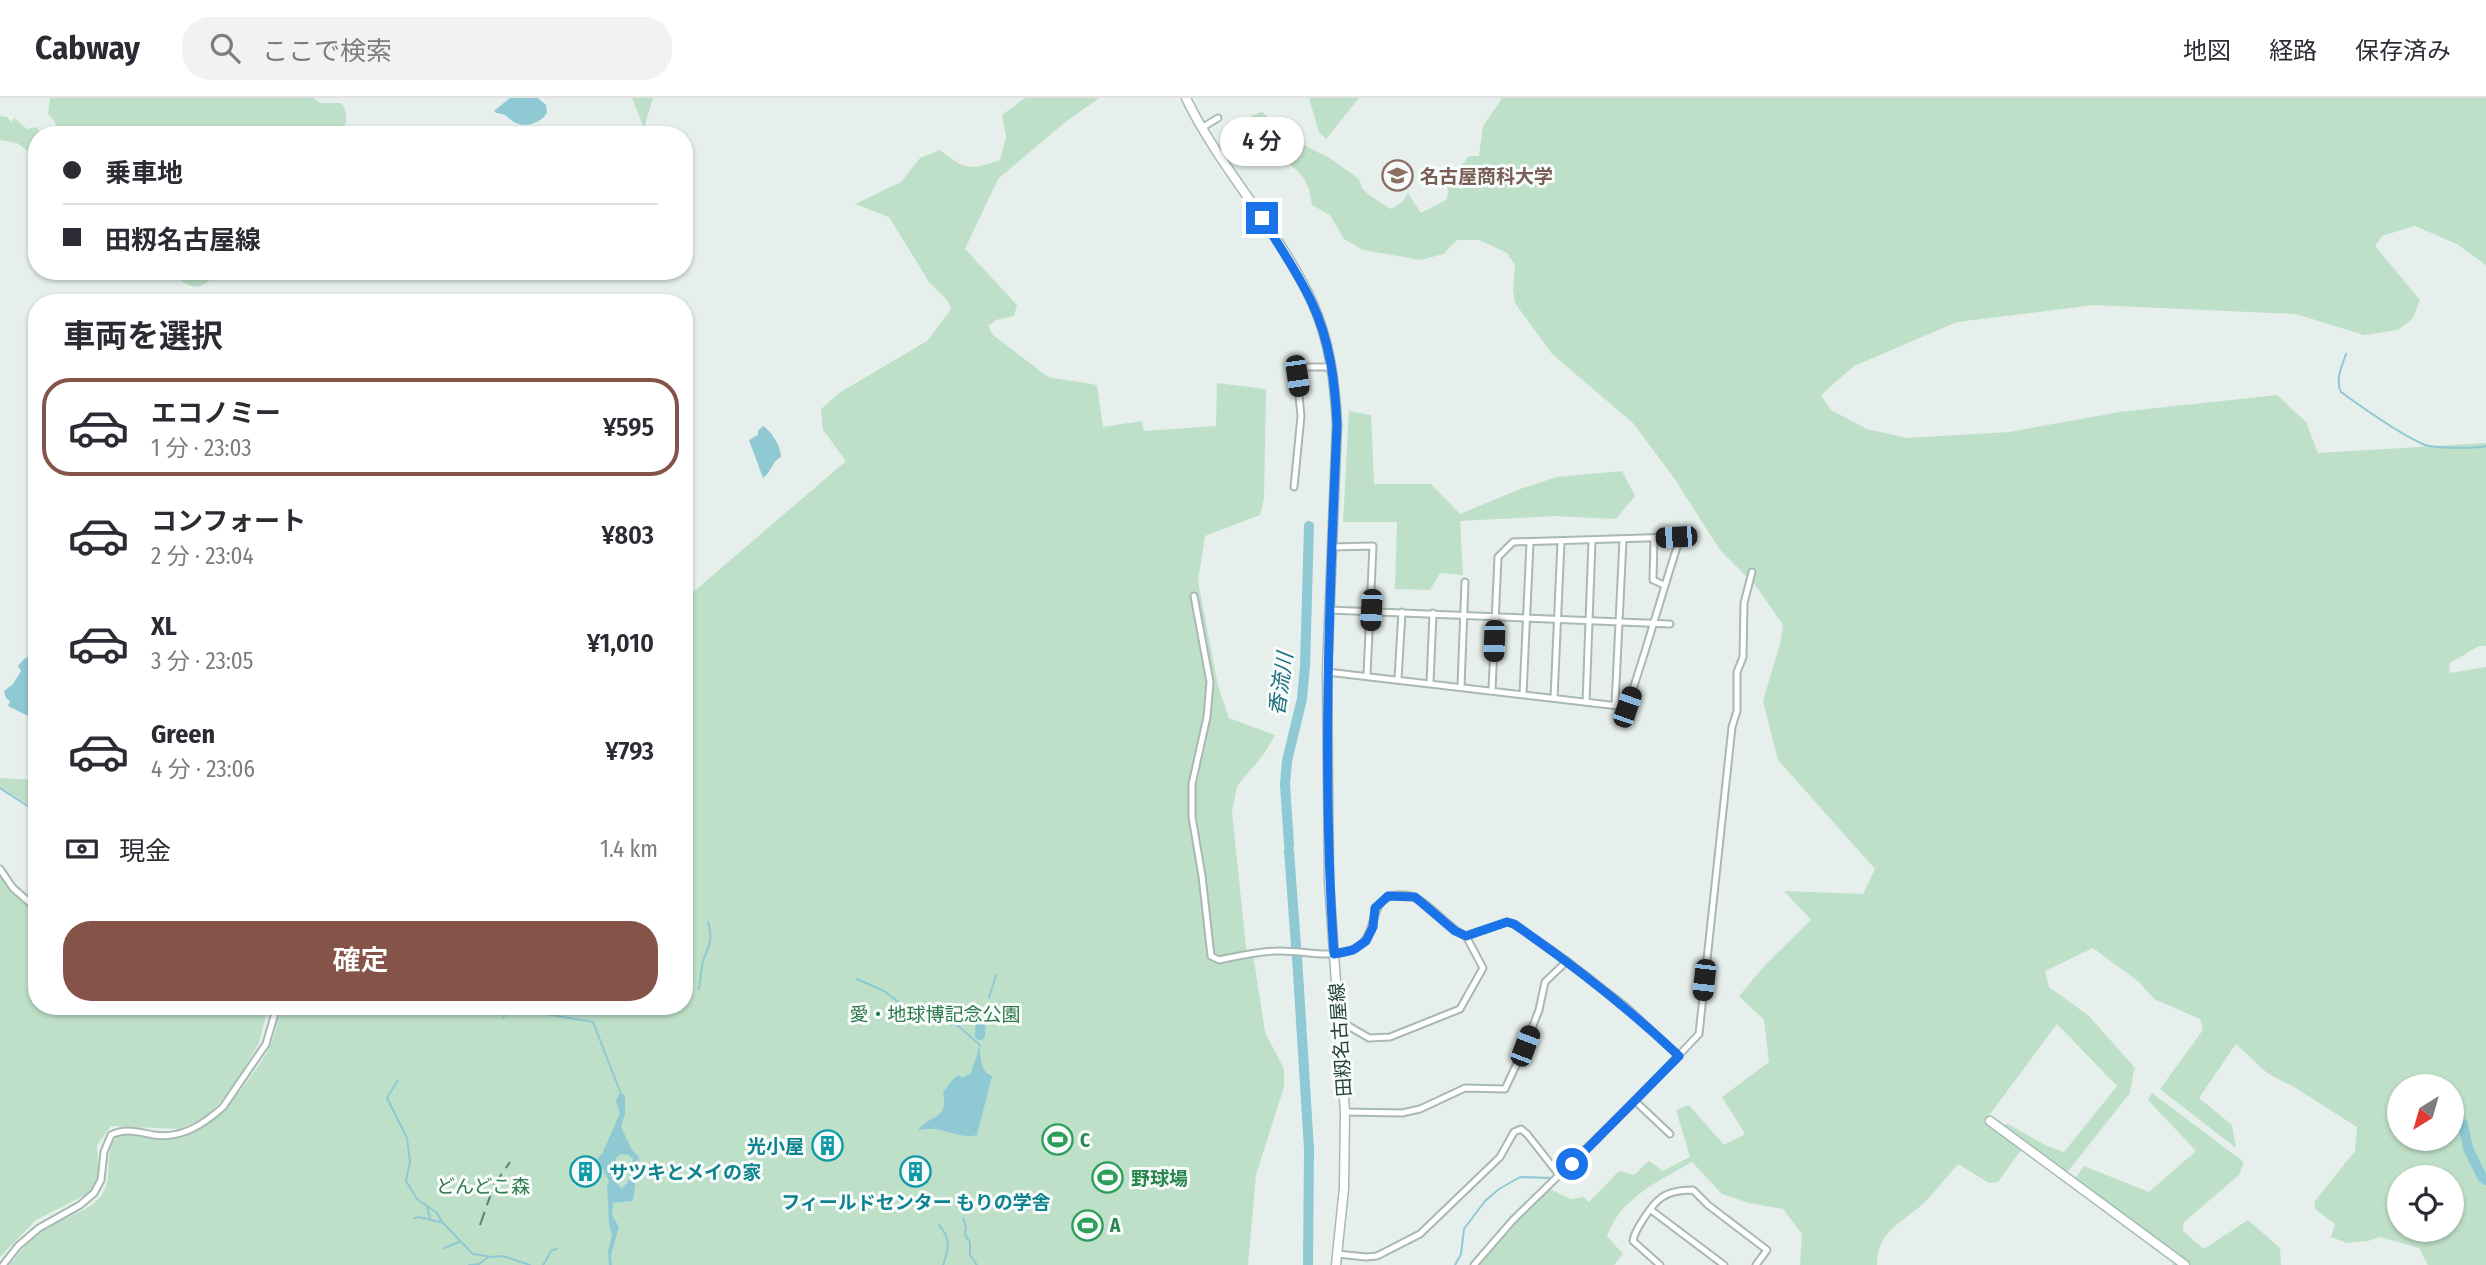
<!DOCTYPE html>
<html lang="ja">
<meta charset="utf-8">
<style>
:root{--surface:#fff;--page:#f2f2f3;--text:#2b2b33;--muted:#7c7c81;--line:#e1e1e2;--accent:#855347}
body{margin:0;font-family:"Fira Sans Condensed","Noto Sans JP",sans-serif;background:var(--page);color:var(--text);height:100vh;display:flex;flex-direction:column;font-size:26px;white-space:nowrap}
*{box-sizing:border-box;margin:0}
p{font-size:23px;color:var(--muted)}
.icon{flex:none;width:38px;height:38px;fill:none;stroke:currentColor;stroke-width:2;stroke-linecap:round;stroke-linejoin:round}
.map{position:relative;flex:1;overflow:hidden}
.details{position:absolute;left:28px;top:196px;width:665px;height:721px;display:flex;flex-direction:column;background:var(--surface);border-radius:28px;box-shadow:0 2px 5px #0004}
.details>*{flex:none}
.banner{position:absolute;left:28px;top:28px;width:665px;height:154px;border-radius:28px;box-shadow:0 2px 5px #0004;display:grid;align-content:center;height:154px;padding:0 35px;background:var(--surface)}
.needle{width:46px;rotate:217deg}
.tools{position:absolute;left:2387px;top:976px;display:grid;gap:14px}
.tools a{display:grid;place-items:center;width:77px;height:77px;border-radius:50%;background:var(--surface);box-shadow:0 2px 5px #0004;font-size:35px}
.end{position:absolute;width:32px;height:32px;margin:-16px;border:9px solid #1a73e8;background:#fff;box-shadow:0 0 0 4px #fff}
.from{border-radius:50%}
.bubble{position:absolute;height:49px;border-radius:24px;background:var(--surface);box-shadow:0 2px 5px #0004;font-size:23px;font-weight:600;line-height:49px;text-align:center}
.car{position:absolute;width:21px;height:42px;margin:-21px -10px;border-radius:9px;box-shadow:0 0 5px 2px #0007;background:linear-gradient(#222 24%,#8ab4d8 0 40%,#222 0 76%,#8ab4d8 0 86%,#222 0)}
.banner b{display:flex;align-items:center;gap:24px;height:66px;font-size:26px}
.banner b+b{border-top:2px solid var(--line)}
.banner i{width:18px;height:18px;background:var(--text)}
ul{padding:0;list-style:none}
li{display:flex;align-items:center;gap:21px;height:98px;margin:0 14px 10px;padding:0 21px;border:4px solid transparent;border-radius:28px}
li div{flex:1}
li b{display:block;font-size:26px}
li em{font-style:normal;font-weight:600}
li.active{border-color:var(--accent)}
li>.icon{width:63px;height:63px;stroke-width:1.5}
h2{padding:0 35px;font-size:32px;line-height:84px}
.pay{display:flex;align-items:center;gap:18px;height:77px;padding:0 35px;font-size:26px}
.pay p{margin-inline-start:auto}
.cta{display:flex;gap:14px;margin-top:auto;padding:14px 35px}
.cta a{flex:1;height:80px;border-radius:28px;background:var(--accent);color:#fff;font-size:28px;font-weight:600;line-height:80px;text-align:center}
header{display:flex;align-items:center;gap:42px;box-sizing:border-box;height:98px;padding:0 35px;background:var(--surface);border-bottom:2px solid var(--line)}
header strong{font-size:33px}
nav{display:flex;gap:38px;margin-inline-start:auto;font-size:24px}
.search{width:490px;height:63px;background:var(--page);display:flex;align-items:center;gap:18px;box-sizing:border-box;padding:0 24px;border-radius:28px;color:var(--muted);font-size:26px}
.map>svg:first-child{display:block}
.green{fill:#bfe0c8;fill-rule:evenodd}
.water{fill:#8ec9d4;fill-rule:evenodd}
.lines{fill:none;stroke-linecap:round;stroke-linejoin:round}
.stream{stroke:#8ec9d4;stroke-width:2}
.river{stroke:#8ec9d4;stroke-width:10}
.street-casing{stroke:#a8b8b2;stroke-width:9}
.secondary-casing{stroke:#a4bbb3;stroke-width:11}
.street{stroke:#fff;stroke-width:5}
.secondary{stroke:#fff;stroke-width:8}
.rail{stroke:#5f7d75;stroke-width:2;stroke-dasharray:14 7;stroke-linecap:butt}
.route{stroke:#1a73e8;stroke-width:9}
.labels{text-anchor:middle;stroke-width:6;stroke-linejoin:round;paint-order:stroke}
.education-label{font-size:19px;font-weight:bold;fill:#785e54;stroke:#f7fbf9;text-anchor:start}
.park-label{font-size:19px;fill:#2d7a4b;stroke:#f7fbf9}
.street-label{font-size:19px;fill:#24423a;stroke:#f7fbf9}
.leisure-label{font-size:19px;font-weight:bold;fill:#27864d;stroke:#f7fbf9;text-anchor:start}
.culture-label{font-size:19px;font-weight:bold;fill:#0d838f;stroke:#f7fbf9;text-anchor:end}
.water-label{font-size:21px;font-style:italic;fill:#1c6f80;stroke:#f7fbf9}
</style>
<header>
<strong>Cabway</strong>
<div class="search"><svg class="icon" aria-label="search" viewBox="0 0 24 24"><circle cx="10" cy="10" r="6"/><path d="M15 15l6 6"/></svg>ここで検索</div>
<nav><a>地図</a><a>経路</a><a>保存済み</a></nav>
</header>
<div class="map">
<svg width="2486" height="1167" viewBox="0 0 2486 1167">
<rect width="100%" height="100%" fill="#e6efeb"/>
<g class="green">
<path d="M 50,0 L 313,0 L 320,5 L 341,5 C 349,15 348,28 338,37 L 268,37 L 260,30 L 230,37 L 58,37 L 55,24 L 48,16 Z"/>
<path d="M 632,0 L 653,0 L 644,30 Z"/>
<path d="M 1025,0 L 1099,0 L 1064,25 L 998,81 L 965,151 L 1017,207 L 1014,218 L 996,222 L 988,228 L 993,237 L 1048,279 L 1097,287 L 1103,329 L 1142,323 L 1144,333 L 1216,328 L 1217,285 L 1266,291 L 1264,401 L 1260,417 L 1205,438 L 1198,483 L 1218,588 L 1229,620 L 1275,637 L 1264,656 L 1237,688 L 1232,714 L 1246,849 L 1248,857 L 1253,856 L 1265,934 L 1284,971 L 1284,989 L 1256,1077 L 1248,1167 L 9,1167 C 20,1154 33,1137 48,1128 C 65,1118 91,1114 103,1095 C 115,1076 100,1049 122,1035 C 142,1037 162,1043 182,1039 C 212,1033 255,977 269,950 C 276,937 277,923 280,908 L 684,908 L 684,502 L 846,363 L 823,332 L 821,311 L 839,295 L 927,243 L 951,211 L 947,202 L 929,184 L 889,119 L 855,106 L 901,84 L 920,60 L 940,52 C 966,73 970,72 1000,62 L 1006,39 L 1002,17 Z"/>
<path d="M 1309,0 L 1359,0 L 1326,41 L 1319,34 Z"/>
<path d="M 1500,0 L 2486,0 L 2486,167 L 2457,146 L 2415,128 L 2382,138 L 2375,148 L 2420,202 L 2413,220 L 2398,232 L 2364,237 L 2296,216 L 2094,207 L 1957,224 L 1854,268 L 1821,297 L 1831,312 L 1867,331 L 1907,340 L 2009,334 L 2120,314 L 2277,297 L 2306,324 L 2318,355 L 2486,345 L 2486,548 L 2479,548 L 2450,565 L 2449,575 L 2486,569 L 2486,1167 L 2428,1167 L 2419,1150 L 2380,1139 L 2368,1143 L 2347,1145 L 2331,1139 L 2335,1126 L 2316,1112 L 2314,1104 L 2355,1053 L 2357,1029 L 2294,989 L 2267,975 L 2236,946 L 2199,1000 L 2232,1027 L 2236,1050 L 2160,991 L 2203,932 L 2200,921 L 2154,901 L 2139,884 L 2093,850 L 2045,873 L 2049,889 L 2089,918 L 2136,971 L 2134,972 L 2130,995 L 2065,1077 L 2001,1028 L 2008,1026 L 2045,1047 L 2064,1054 L 2117,988 L 2057,926 L 1985,1023 L 2021,1052 L 1998,1084 L 1989,1085 L 1958,1066 C 1947,1079 1936,1092 1925,1104 C 1903,1125 1877,1132 1877,1167 L 1800,1167 L 1802,1136 L 1783,1111 L 1749,1105 L 1722,1096 L 1692,1064 C 1659,1083 1620,1100 1607,1138 L 1623,1156 L 1614,1167 L 1477,1167 L 1515,1124 L 1550,1091 L 1571,1101 L 1584,1099 L 1589,1104 L 1619,1073 L 1634,1077 L 1649,1063 L 1663,1073 L 1690,1059 L 1676,1012 L 1689,1007 L 1724,1047 L 1745,1036 L 1722,999 L 1769,964 L 1764,922 L 1739,898 L 1766,866 L 1811,822 L 1784,793 L 1863,796 L 1875,771 L 1778,662 L 1763,603 L 1781,542 L 1783,527 L 1756,488 L 1720,452 L 1674,380 L 1633,325 L 1552,256 L 1515,205 L 1513,192 L 1515,167 L 1507,155 L 1479,142 L 1457,142 L 1443,156 L 1421,162 L 1363,152 L 1344,141 L 1330,117 L 1312,107 L 1309,91 L 1303,79 L 1266,42 L 1247,31 L 1245,23 L 1253,17 L 1262,14 L 1298,44 L 1331,61 L 1359,81 L 1362,90 L 1369,97 L 1391,111 L 1402,104 L 1408,95 L 1421,115 L 1446,102 L 1449,94 L 1446,88 L 1469,58 L 1479,58 L 1483,28 L 1501,2 ZM 2399,989 L 2452,989 L 2452,1041 L 2399,1041 ZM 2399,1080 L 2452,1080 L 2452,1132 L 2399,1132 Z"/>
<path d="M 0,18 L 7,19 L 11,24 L 14,20 L 27,31 L 36,29 L 43,37 L 37,37 L 37,60 L 17,45 L 0,42 Z"/>
<path d="M 168,173 L 216,173 C 200,200 187,187 168,173 Z"/>
<path d="M 1349,313 L 1371,317 L 1374,386 L 1431,386 L 1460,416 L 1520,391 L 1557,379 L 1622,373 L 1635,398 L 1616,421 L 1555,418 L 1460,423 L 1463,477 L 1440,475 L 1430,492 L 1395,491 L 1397,424 L 1343,424 Z"/>
<path d="M 0,680 L 37,682 L 37,712 L 0,689 Z"/>
<path d="M 0,774 L 14,793 L 37,814 L 37,908 L 270,908 L 267,914 L 259,945 L 234,988 L 208,1018 L 179,1031 L 111,1028 L 97,1047 L 99,1081 L 87,1096 L 36,1122 L 0,1159 Z"/>
<path d="M 2152,995 L 2244,1064 L 2239,1077 L 2184,1124 L 2183,1133 L 2204,1151 L 2248,1122 L 2280,1150 L 2281,1167 L 2172,1167 L 2178,1160 L 2074,1082 L 2084,1068 L 2149,1094 L 2196,1053 L 2148,1002 Z"/>
</g>
<g class="water">
<path d="M 510,0 L 538,0 L 546,7 L 547,15 C 541,24 528,30 516,25 C 508,21 506,15 496,15 L 494,13 Z"/>
<path d="M 763,328 C 772,334 781,348 781,359 C 771,364 772,374 763,380 L 749,342 L 758,337 L 758,333 Z"/>
<path d="M 37,554 L 37,618 L 32,616 L 28,618 L 8,608 L 10,603 L 6,600 L 4,593 L 13,586 L 21,573 L 18,568 L 24,561 Z"/>
<path d="M 980,947 C 980,957 980,974 992,978 L 977,1037 C 964,1041 949,1033 935,1031 C 929,1030 923,1032 918,1032 C 931,1016 949,1022 943,994 L 954,980 L 959,977 L 962,980 L 971,975 Z"/>
<path d="M 619,996 L 624,996 L 625,999 L 625,1016 L 621,1029 L 632,1052 L 639,1059 L 633,1103 L 613,1105 L 612,1117 L 619,1129 L 611,1157 L 612,1167 L 609,1167 L 608,1153 L 612,1137 L 609,1125 L 607,1089 L 609,1083 L 597,1061 L 602,1056 L 620,1015 L 616,1003 ZM 621,1056 L 629,1057 L 633,1061 L 628,1084 L 621,1091 L 612,1073 L 616,1060 Z"/>
</g>
<g class="lines">
<g class="stream">
<path d="M 2346,256 C 2342,268 2335,282 2341,294 C 2363,310 2401,337 2425,347 C 2434,350 2477,351 2486,348"/>
<path d="M 0,690 L 37,714"/>
<path d="M 857,881 L 884,893 L 905,909 L 930,915 L 957,927 L 980,947"/>
<path d="M 699,891 C 700,883 701,876 702,868 C 705,850 715,847 708,824"/>
<path d="M 989,900 L 996,877"/>
<path d="M 503,920 L 509,910 L 593,924 L 621,996"/>
<path d="M 398,982 L 387,1000 L 407,1040 L 410,1064 L 406,1083 L 417,1101 L 437,1115 L 442,1124 L 473,1156 L 492,1159 L 503,1158 L 530,1167"/>
<path d="M 427,1109 L 430,1120"/>
<path d="M 414,1120 L 419,1119 L 440,1124"/>
<path d="M 963,1120 L 966,1129 L 965,1137 L 970,1144 L 970,1157 L 977,1167"/>
<path d="M 939,1127 C 951,1141 949,1150 943,1167"/>
<path d="M 444,1150 L 459,1144"/>
<path d="M 469,1167 L 479,1166 L 487,1160"/>
<path d="M 543,1167 L 552,1152 L 557,1151"/>
<path d="M 1455,1167 L 1461,1156 L 1464,1131 L 1485,1103 L 1499,1091 L 1520,1079 L 1552,1080"/>
</g>
<g class="river">
<path d="M 1289,747 L 1285,686 L 1287,663 L 1302,601 L 1305,568 L 1309,428"/>
<path d="M 1289,753 L 1296,848"/>
<path d="M 1297,859 L 1309,1051 L 1308,1167"/>
<path d="M 980,937 L 981,921"/>
<path d="M 2458,1022 L 2463,1026 L 2468,1050 L 2482,1079 L 2486,1082"/>
</g>
<defs>
<g id="street">
<path d="M 1203,29 L 1218,20"/>
<path d="M 1294,389 L 1301,318 L 1297,278 L 1307,269 L 1331,269"/>
<path d="M 1654,440 L 1653,482 L 1664,487"/>
<path d="M 1332,449 L 1373,448 L 1367,577"/>
<path d="M 1194,498 L 1210,584 L 1207,619 L 1192,686 L 1192,719 L 1202,778 L 1211,858 L 1219,862 C 1238,858 1258,853 1277,853 C 1302,852 1328,861 1352,852 C 1384,839 1362,794 1405,797 C 1427,799 1445,829 1466,838 L 1483,870 L 1460,911 L 1390,939 L 1369,940 L 1345,926 L 1338,925"/>
<path d="M 1329,512 L 1670,526"/>
<path d="M 1327,574 L 1627,609 C 1646,554 1661,498 1679,443 L 1676,439 L 1513,444 L 1498,459 L 1492,592"/>
<path d="M 1398,581 L 1402,514"/>
<path d="M 1430,585 L 1433,515"/>
<path d="M 1461,588 L 1465,484"/>
<path d="M 1523,596 L 1530,445"/>
<path d="M 1554,600 L 1561,444"/>
<path d="M 1586,604 L 1592,443"/>
<path d="M 1615,607 L 1623,442"/>
<path d="M 0,771 L 13,790 L 37,811"/>
<path d="M 1466,838 L 1507,824 L 1514,826 L 1567,863 L 1625,908 L 1679,958"/>
<path d="M 1635,1003 L 1670,1036"/>
<path d="M 1345,1014 L 1402,1015 L 1420,1011 L 1465,990 L 1505,991 L 1525,948 L 1539,912 L 1545,884 L 1567,863"/>
<path d="M 1651,1112 L 1724,1167"/>
<path d="M 1337,1156 L 1366,1159 L 1377,1158 L 1420,1136 L 1500,1059 L 1514,1034 L 1521,1031 L 1527,1036 L 1560,1078"/>
<path d="M 3,1167 L 18,1148 L 39,1130 L 80,1107 L 94,1095 L 101,1082 L 104,1054 L 111,1037 C 126,1030 137,1034 154,1037 C 181,1041 203,1027 223,1009 L 266,946 L 277,908"/>
<path d="M 1474,1167 L 1513,1122 L 1635,1003 L 1699,936 L 1732,629 L 1737,613 L 1737,574 L 1743,559 L 1744,505 L 1752,474"/>
<path d="M 1660,1167 L 1633,1143 C 1634,1133 1652,1106 1661,1100 C 1670,1093 1682,1092 1693,1092 L 1708,1107 L 1767,1152 L 1756,1167"/>
</g>
<g id="secondary">
<path d="M 1186,0 C 1220,71 1281,134 1313,206 C 1330,245 1335,285 1337,327 L 1327,574 L 1329,784 L 1345,1014 L 1344,1090 L 1336,1167"/>
<path d="M 1990,1023 L 2185,1167"/>
</g>
</defs>
<use href="#street" class="street-casing"/>
<use href="#secondary" class="secondary-casing"/>
<use href="#street" class="street"/>
<use href="#secondary" class="secondary"/>
<path class="rail" d="M 480,1127 L 494,1087 L 510,1064"/>
</g>
<g class="lines">
<path class="route" d="M 1262,120 C 1279,148 1298,175 1312,205 C 1330,243 1335,284 1337,327 C 1329,503 1322,680 1334,856 L 1353,852 L 1366,843 L 1373,829 L 1375,810 L 1388,798 L 1415,799 L 1455,833 L 1466,838 L 1507,824 L 1514,826 C 1572,866 1627,909 1679,958 L 1572,1066"/>
</g>
<defs>
<symbol id="university-ring" viewBox="-11 -11 22 22"><circle r="9.5" fill="#f7fbf9" stroke="#8d6e63" stroke-width="1.5"/><path d="M0-5L7-2L0 1L-7-2ZM-4 1L0 2.5L4 1V4Q0 6-4 4Z" fill="#8d6e63"/></symbol>
<symbol id="stadium-ring" viewBox="-11 -11 22 22"><circle r="9.5" fill="#f7fbf9" stroke="#2e9e5b" stroke-width="1.5"/><path d="M0-5a6.5 5 0 1 0 0 10a6.5 5 0 1 0 0-10ZM-3.5-1.8h7v3.6h-7Z" fill="#2e9e5b"/></symbol>
<symbol id="building-ring" viewBox="-11 -11 22 22"><circle r="9.5" fill="#f7fbf9" stroke="#0f9aa8" stroke-width="1.5"/><path d="M-4-6H4V6H1V3H-1V6H-4ZM-2.5-4.3h1.7v1.8h-1.7ZM.8-4.3h1.7v1.8H.8ZM-2.5-1h1.7V.8h-1.7ZM.8-1h1.7V.8H.8Z" fill="#0f9aa8"/></symbol>
</defs>
<g fill-rule="evenodd">
<use href="#university-ring" x="1380" y="60" width="35" height="35"/>
<use href="#stadium-ring" x="1040" y="1024" width="35" height="35"/>
<use href="#building-ring" x="810" y="1030" width="35" height="35"/>
<use href="#building-ring" x="898" y="1056" width="35" height="35"/>
<use href="#building-ring" x="568" y="1056" width="35" height="35"/>
<use href="#stadium-ring" x="1090" y="1062" width="35" height="35"/>
<use href="#stadium-ring" x="1070" y="1110" width="35" height="35"/>
</g>
<g class="labels">
<g class="education-label">
<text x="1420" y="85">名古屋商科大学</text>
</g>
<g class="park-label">
<text x="935" y="923">愛・地球博記念公園</text>
<text x="483" y="1095">どんどこ森</text>
</g>
<g class="street-label">
<text transform="translate(1340 942) rotate(-94)" y="7">田籾名古屋線</text>
</g>
<g class="leisure-label">
<text x="1080" y="1049">C</text>
<text x="1131" y="1087">野球場</text>
<text x="1110" y="1134">A</text>
</g>
<g class="culture-label">
<text x="804" y="1055">光小屋</text>
<text x="609" y="1081" text-anchor="start">サツキとメイの家</text>
<text x="916" y="1111" text-anchor="middle">フィールドセンター もりの学舎</text>
</g>
<g class="water-label">
<text transform="translate(1281 586) rotate(-82)" y="7">香流川</text>
</g>
</g>
</svg>
<div class="tools">
<a><svg class="needle" viewBox="-14 -14 28 28"><path d="M0-13l5 13h-10z" fill="#e53935"/><path d="M0 13l5-13h-10z" fill="#7c7c81"/></svg></a>
<a><svg class="icon" aria-label="locate" viewBox="0 0 24 24"><circle cx="12" cy="12" r="6"/><path d="M12 2v4M12 18v4M2 12h4M18 12h4"/></svg></a>
</div>
<i class="end from" style="left:1572px;top:1066px"></i>
<i class="end" style="left:1262px;top:120px"></i>
<div class="bubble" style="left:1220px;top:19px;width:84px">4 分</div>
<i class="car" style="left:1297px;top:278px;rotate:172deg"></i>
<i class="car" style="left:1676px;top:439px;rotate:267deg"></i>
<i class="car" style="left:1371px;top:512px;rotate:183deg"></i>
<i class="car" style="left:1494px;top:543px;rotate:182deg"></i>
<i class="car" style="left:1627px;top:609px;rotate:19deg"></i>
<i class="car" style="left:1704px;top:882px;rotate:186deg"></i>
<i class="car" style="left:1525px;top:948px;rotate:21deg"></i>
<div class="banner">
<b><i class="from"></i>乗車地</b>
<b><i></i>田籾名古屋線</b>
</div>
<section class="details">
<h2>車両を選択</h2>
<ul>
<li class="active"><svg class="icon" aria-label="car" viewBox="0 0 24 24"><path d="M5 17H2v-5l4-1 3-4h7l3 4 3 1v5h-3M9 17h6M6 11h13"/><circle cx="7" cy="17" r="2"/><circle cx="17" cy="17" r="2"/></svg><div><b>エコノミー</b><p>1 分 · 23:03</p></div><em>¥595</em></li>
<li><svg class="icon" aria-label="car" viewBox="0 0 24 24"><path d="M5 17H2v-5l4-1 3-4h7l3 4 3 1v5h-3M9 17h6M6 11h13"/><circle cx="7" cy="17" r="2"/><circle cx="17" cy="17" r="2"/></svg><div><b>コンフォート</b><p>2 分 · 23:04</p></div><em>¥803</em></li>
<li><svg class="icon" aria-label="car" viewBox="0 0 24 24"><path d="M5 17H2v-5l4-1 3-4h7l3 4 3 1v5h-3M9 17h6M6 11h13"/><circle cx="7" cy="17" r="2"/><circle cx="17" cy="17" r="2"/></svg><div><b>XL</b><p>3 分 · 23:05</p></div><em>¥1,010</em></li>
<li><svg class="icon" aria-label="car" viewBox="0 0 24 24"><path d="M5 17H2v-5l4-1 3-4h7l3 4 3 1v5h-3M9 17h6M6 11h13"/><circle cx="7" cy="17" r="2"/><circle cx="17" cy="17" r="2"/></svg><div><b>Green</b><p>4 分 · 23:06</p></div><em>¥793</em></li>
</ul>
<div class="pay"><svg class="icon" aria-label="cash" viewBox="0 0 24 24"><path d="M3 7h18v10H3z"/><circle cx="12" cy="12" r="2"/></svg>現金<p>1.4 km</p></div>
<div class="cta"><a>確定</a></div>
</section>
</div>
